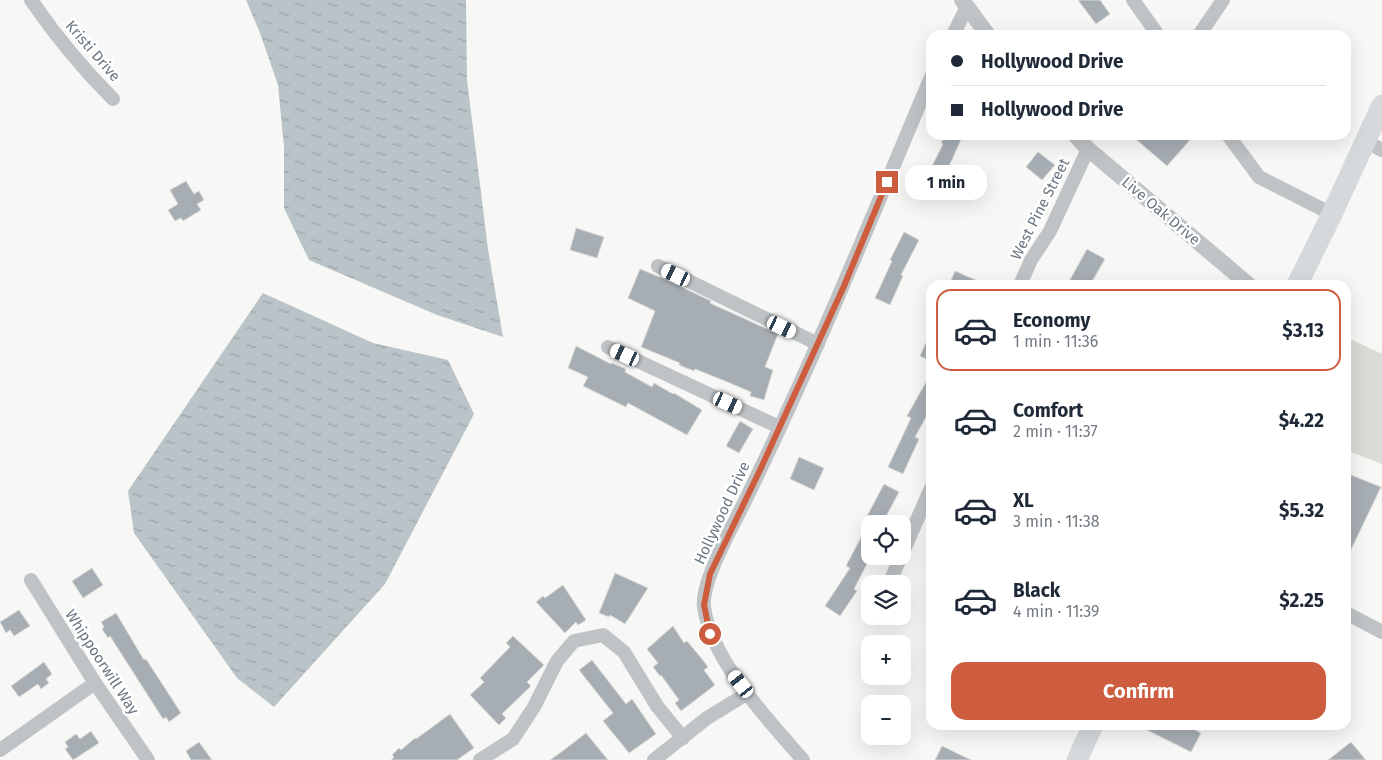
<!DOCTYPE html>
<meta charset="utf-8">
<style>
:root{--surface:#fff;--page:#f6f6f7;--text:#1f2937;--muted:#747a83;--line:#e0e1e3;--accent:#cd5d3e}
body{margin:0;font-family:"Fira Sans",sans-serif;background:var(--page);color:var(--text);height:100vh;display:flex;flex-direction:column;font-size:19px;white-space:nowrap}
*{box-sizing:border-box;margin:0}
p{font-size:16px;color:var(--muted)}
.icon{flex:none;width:28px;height:28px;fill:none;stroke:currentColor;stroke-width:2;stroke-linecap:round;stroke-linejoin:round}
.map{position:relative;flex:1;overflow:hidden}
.panel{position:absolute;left:926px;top:280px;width:425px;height:450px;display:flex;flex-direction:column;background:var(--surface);border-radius:15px;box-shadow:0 5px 20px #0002}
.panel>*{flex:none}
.banner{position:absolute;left:926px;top:30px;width:425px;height:110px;border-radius:15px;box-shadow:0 5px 20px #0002;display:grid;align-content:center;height:110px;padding:0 25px;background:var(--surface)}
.tools{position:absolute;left:861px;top:515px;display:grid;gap:10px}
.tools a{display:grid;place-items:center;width:50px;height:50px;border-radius:10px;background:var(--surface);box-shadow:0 5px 20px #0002;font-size:25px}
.end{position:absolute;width:22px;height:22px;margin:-11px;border:6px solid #cd5d3e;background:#fff;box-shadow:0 0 0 2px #fff}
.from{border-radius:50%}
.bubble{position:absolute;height:35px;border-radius:15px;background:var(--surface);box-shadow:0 5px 20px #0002;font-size:16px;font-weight:700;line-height:35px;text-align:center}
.car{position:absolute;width:15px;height:30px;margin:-15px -8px;border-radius:6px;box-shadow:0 0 4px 1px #0007;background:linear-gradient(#fff 24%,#345 0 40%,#fff 0 76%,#345 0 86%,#fff 0)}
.banner b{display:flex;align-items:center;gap:18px;height:48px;font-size:19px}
.banner b+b{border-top:1px solid var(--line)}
.banner i{width:12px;height:12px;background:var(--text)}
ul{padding:9px 0 0;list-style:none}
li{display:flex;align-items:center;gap:15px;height:82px;margin:0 10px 8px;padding:0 15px;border:2px solid transparent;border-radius:15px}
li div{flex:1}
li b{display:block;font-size:19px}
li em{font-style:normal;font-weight:700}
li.selected{border-color:var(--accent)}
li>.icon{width:45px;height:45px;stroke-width:1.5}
.button{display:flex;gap:10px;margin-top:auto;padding:10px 25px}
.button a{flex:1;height:58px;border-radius:15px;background:var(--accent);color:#fff;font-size:20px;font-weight:700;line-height:58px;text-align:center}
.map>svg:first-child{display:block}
.park{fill:#d9ddd6}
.water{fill:url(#water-ripples)}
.building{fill:#a7aeb3;stroke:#d9d9d7}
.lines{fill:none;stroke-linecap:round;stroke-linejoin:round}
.minor{stroke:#bfc3c6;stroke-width:14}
.tertiary{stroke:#bfc3c6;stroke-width:16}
.primary{stroke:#d5d9dc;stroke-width:21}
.route{stroke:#cd5d3e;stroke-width:6}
.labels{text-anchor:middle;stroke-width:5;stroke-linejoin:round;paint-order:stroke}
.street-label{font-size:15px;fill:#6a7782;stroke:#fff}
</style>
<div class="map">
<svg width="1382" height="760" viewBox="0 0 1382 760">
<defs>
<pattern id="water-ripples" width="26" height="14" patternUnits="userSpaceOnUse" patternTransform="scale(1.25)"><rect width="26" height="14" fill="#bac3c7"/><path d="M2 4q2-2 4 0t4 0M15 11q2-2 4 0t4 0" fill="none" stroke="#9ba3a7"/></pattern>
</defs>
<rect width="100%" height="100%" fill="#f7f7f5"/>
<path class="park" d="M 1346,337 L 1382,354 L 1382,464 L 1346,450 Z"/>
<g class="water">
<path d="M 246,0 L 466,0 L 467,80 L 488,249 L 503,337 L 437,315 L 309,260 L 284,208 L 284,147 L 278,85 L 260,33 Z"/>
<path d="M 263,293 L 373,343 L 448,360 L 474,414 L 385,584 L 274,707 L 237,678 L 134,533 L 128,491 Z"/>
</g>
<g class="building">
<path d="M 1078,0 L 1100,0 L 1110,14 L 1096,24 Z"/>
<path d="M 945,135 L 963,135 L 937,193 L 922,186 L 943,144 L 941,143 Z"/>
<path d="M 1131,135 L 1184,135 L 1190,140 L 1167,166 Z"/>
<path d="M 1038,152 L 1055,165 L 1042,180 L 1026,167 Z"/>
<path d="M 186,181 L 194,194 L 199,191 L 204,200 L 197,204 L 201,210 L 183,221 L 181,218 L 175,221 L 168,210 L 178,204 L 170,190 Z"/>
<path d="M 576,228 L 604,237 L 597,258 L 570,250 Z"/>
<path d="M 904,232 L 919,240 L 901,275 L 903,276 L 890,305 L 875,298 L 892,261 L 890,260 Z"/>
<path d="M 1087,249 L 1105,259 L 1090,285 L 1067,285 Z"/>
<path d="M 640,269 L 669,281 L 711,301 L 710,303 L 778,334 L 765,367 L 773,370 L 764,400 L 750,396 L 751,392 L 725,381 L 695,369 L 694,371 L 679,365 L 680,363 L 641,347 L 655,311 L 628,298 Z"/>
<path d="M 955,271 L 987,285 L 949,285 Z"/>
<path d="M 931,331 L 931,361 L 920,356 Z"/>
<path d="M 576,346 L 611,364 L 612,363 L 626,369 L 625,372 L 652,387 L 654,383 L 673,394 L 674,393 L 702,410 L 687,435 L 628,403 L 626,407 L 583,386 L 588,377 L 568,368 Z"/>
<path d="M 931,373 L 931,408 L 915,437 L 919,439 L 903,474 L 888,467 L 911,418 L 907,416 Z"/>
<path d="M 740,421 L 753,429 L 739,453 L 726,446 Z"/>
<path d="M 799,457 L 824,468 L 814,490 L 790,479 Z"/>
<path d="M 1346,473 L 1381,487 L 1346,560 Z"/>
<path d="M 884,484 L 899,492 L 882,524 L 870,524 L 870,558 L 854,589 L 857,591 L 840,616 L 825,606 L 850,568 L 846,566 L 870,520 L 866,518 Z"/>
<path d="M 92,568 L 103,585 L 83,598 L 72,581 Z"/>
<path d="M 615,573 L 648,588 L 625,624 L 610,615 L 609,617 L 599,613 Z"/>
<path d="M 563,585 L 586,620 L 578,625 L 576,622 L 565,633 L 536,602 L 543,596 L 545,598 Z"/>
<path d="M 19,610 L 30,626 L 14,636 L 10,630 L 6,633 L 0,622 Z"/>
<path d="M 116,613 L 144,660 L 146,659 L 181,713 L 169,722 L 166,717 L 163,719 L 117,647 L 110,636 L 108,638 L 102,629 L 104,627 L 101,622 Z"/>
<path d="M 673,626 L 684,643 L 687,641 L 702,659 L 708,667 L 704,670 L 715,685 L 681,711 L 675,703 L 679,700 L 661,675 L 660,676 L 653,667 L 658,663 L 647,649 Z"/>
<path d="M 513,636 L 544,665 L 527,682 L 531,686 L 502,714 L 506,718 L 499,725 L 470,695 L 484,682 L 480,678 L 510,647 L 506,643 Z"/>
<path d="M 592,660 L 626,704 L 632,699 L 656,734 L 629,753 L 603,721 L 613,713 L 579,670 Z"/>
<path d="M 44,662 L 52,674 L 46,679 L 49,683 L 41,689 L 38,684 L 19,697 L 11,686 Z"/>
<path d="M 450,714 L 474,748 L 457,760 L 391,760 L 394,757 L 392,755 L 399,748 L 401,750 L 415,738 L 416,739 Z"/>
<path d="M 1137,725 L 1186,725 L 1201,733 L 1191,752 Z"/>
<path d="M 91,731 L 99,743 L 73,760 L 65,749 L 68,747 L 65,742 L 76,734 L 80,739 Z"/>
<path d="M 586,733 L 608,760 L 550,760 L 564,750 Z"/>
<path d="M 199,742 L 212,760 L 191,760 L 186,751 Z"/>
<path d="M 1351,742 L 1366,760 L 1328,760 Z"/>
<path d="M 942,746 L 971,760 L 935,760 Z"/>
</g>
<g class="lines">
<g class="minor">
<path d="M 31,0 C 55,35 83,69 113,99"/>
<path d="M 1133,0 L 1158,35"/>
<path d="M 953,35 L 967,7"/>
<path d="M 1199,35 L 1223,0"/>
<path d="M 1228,135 L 1259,177 L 1332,214"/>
<path d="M 1365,141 L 1382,150"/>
<path d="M 658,266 L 818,344"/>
<path d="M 1020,285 L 1031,260 L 1050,231 L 1088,149"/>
<path d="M 608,347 L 779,427"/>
<path d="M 902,554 L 931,488"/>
<path d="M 31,580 L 95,683 L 148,760"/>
<path d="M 889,584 L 901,556"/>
<path d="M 1346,613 L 1382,632"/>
<path d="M 0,750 L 95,683"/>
<path d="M 480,760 L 513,739 L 534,707 L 557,661 L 574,641 L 603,635 L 624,652 L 657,706 L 683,738"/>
<path d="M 654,760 L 707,718 L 748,693"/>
<path d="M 803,760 C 768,719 712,662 704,607 C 701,581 733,526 745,501 C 813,362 871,219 931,77"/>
</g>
<g class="tertiary">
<path d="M 962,0 L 988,35"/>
<path d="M 1075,135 L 1088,149 L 1249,285"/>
</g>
<g class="primary">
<path d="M 1297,285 L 1332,214 L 1382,105"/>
<path d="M 1077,760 L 1093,725"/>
</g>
</g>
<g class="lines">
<path class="route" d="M 710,634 L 704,605 L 710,574 L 761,468 L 844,286 L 887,182"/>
</g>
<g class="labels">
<g class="street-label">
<text transform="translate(93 51) rotate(49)" y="5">Kristi Drive</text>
<text transform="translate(1040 209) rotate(-63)" y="5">West Pine Street</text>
<text transform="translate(1161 211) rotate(40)" y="5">Live Oak Drive</text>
<text transform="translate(722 513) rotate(-65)" y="5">Hollywood Drive</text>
<text transform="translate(102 662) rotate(57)" y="5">Whippoorwill Way</text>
</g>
</g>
</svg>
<div class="tools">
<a><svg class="icon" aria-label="locate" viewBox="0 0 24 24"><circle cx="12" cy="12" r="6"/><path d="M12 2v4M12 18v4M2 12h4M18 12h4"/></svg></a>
<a><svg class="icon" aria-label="layers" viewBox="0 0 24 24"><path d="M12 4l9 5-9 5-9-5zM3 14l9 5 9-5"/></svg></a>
<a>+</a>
<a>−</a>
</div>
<i class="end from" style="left:710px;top:634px"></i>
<i class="end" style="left:887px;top:182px"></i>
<div class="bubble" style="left:905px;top:165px;width:82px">1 min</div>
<i class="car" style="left:676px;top:275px;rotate:296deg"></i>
<i class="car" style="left:782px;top:327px;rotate:116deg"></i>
<i class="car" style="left:625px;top:355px;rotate:295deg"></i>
<i class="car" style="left:728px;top:403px;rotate:115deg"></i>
<i class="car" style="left:741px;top:684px;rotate:322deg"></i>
<div class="banner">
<b><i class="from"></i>Hollywood Drive</b>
<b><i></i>Hollywood Drive</b>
</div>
<section class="panel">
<ul>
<li class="selected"><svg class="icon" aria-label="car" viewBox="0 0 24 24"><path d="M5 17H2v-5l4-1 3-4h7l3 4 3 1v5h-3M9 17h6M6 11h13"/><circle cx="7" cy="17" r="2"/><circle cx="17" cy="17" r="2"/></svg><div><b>Economy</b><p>1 min · 11:36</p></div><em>$3.13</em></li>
<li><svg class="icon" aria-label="car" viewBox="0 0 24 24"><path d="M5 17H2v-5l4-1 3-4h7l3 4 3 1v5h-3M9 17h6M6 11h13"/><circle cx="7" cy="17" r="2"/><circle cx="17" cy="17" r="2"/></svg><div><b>Comfort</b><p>2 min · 11:37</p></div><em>$4.22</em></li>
<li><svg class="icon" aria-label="car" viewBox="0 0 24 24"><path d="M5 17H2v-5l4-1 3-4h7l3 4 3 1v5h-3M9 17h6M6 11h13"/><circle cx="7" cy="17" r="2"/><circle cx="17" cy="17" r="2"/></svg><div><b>XL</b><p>3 min · 11:38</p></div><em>$5.32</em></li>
<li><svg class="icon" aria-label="car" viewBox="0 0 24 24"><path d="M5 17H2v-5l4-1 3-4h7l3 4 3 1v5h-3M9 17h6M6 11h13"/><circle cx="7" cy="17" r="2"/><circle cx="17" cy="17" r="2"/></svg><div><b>Black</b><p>4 min · 11:39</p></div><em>$2.25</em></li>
</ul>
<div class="button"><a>Confirm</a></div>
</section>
</div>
